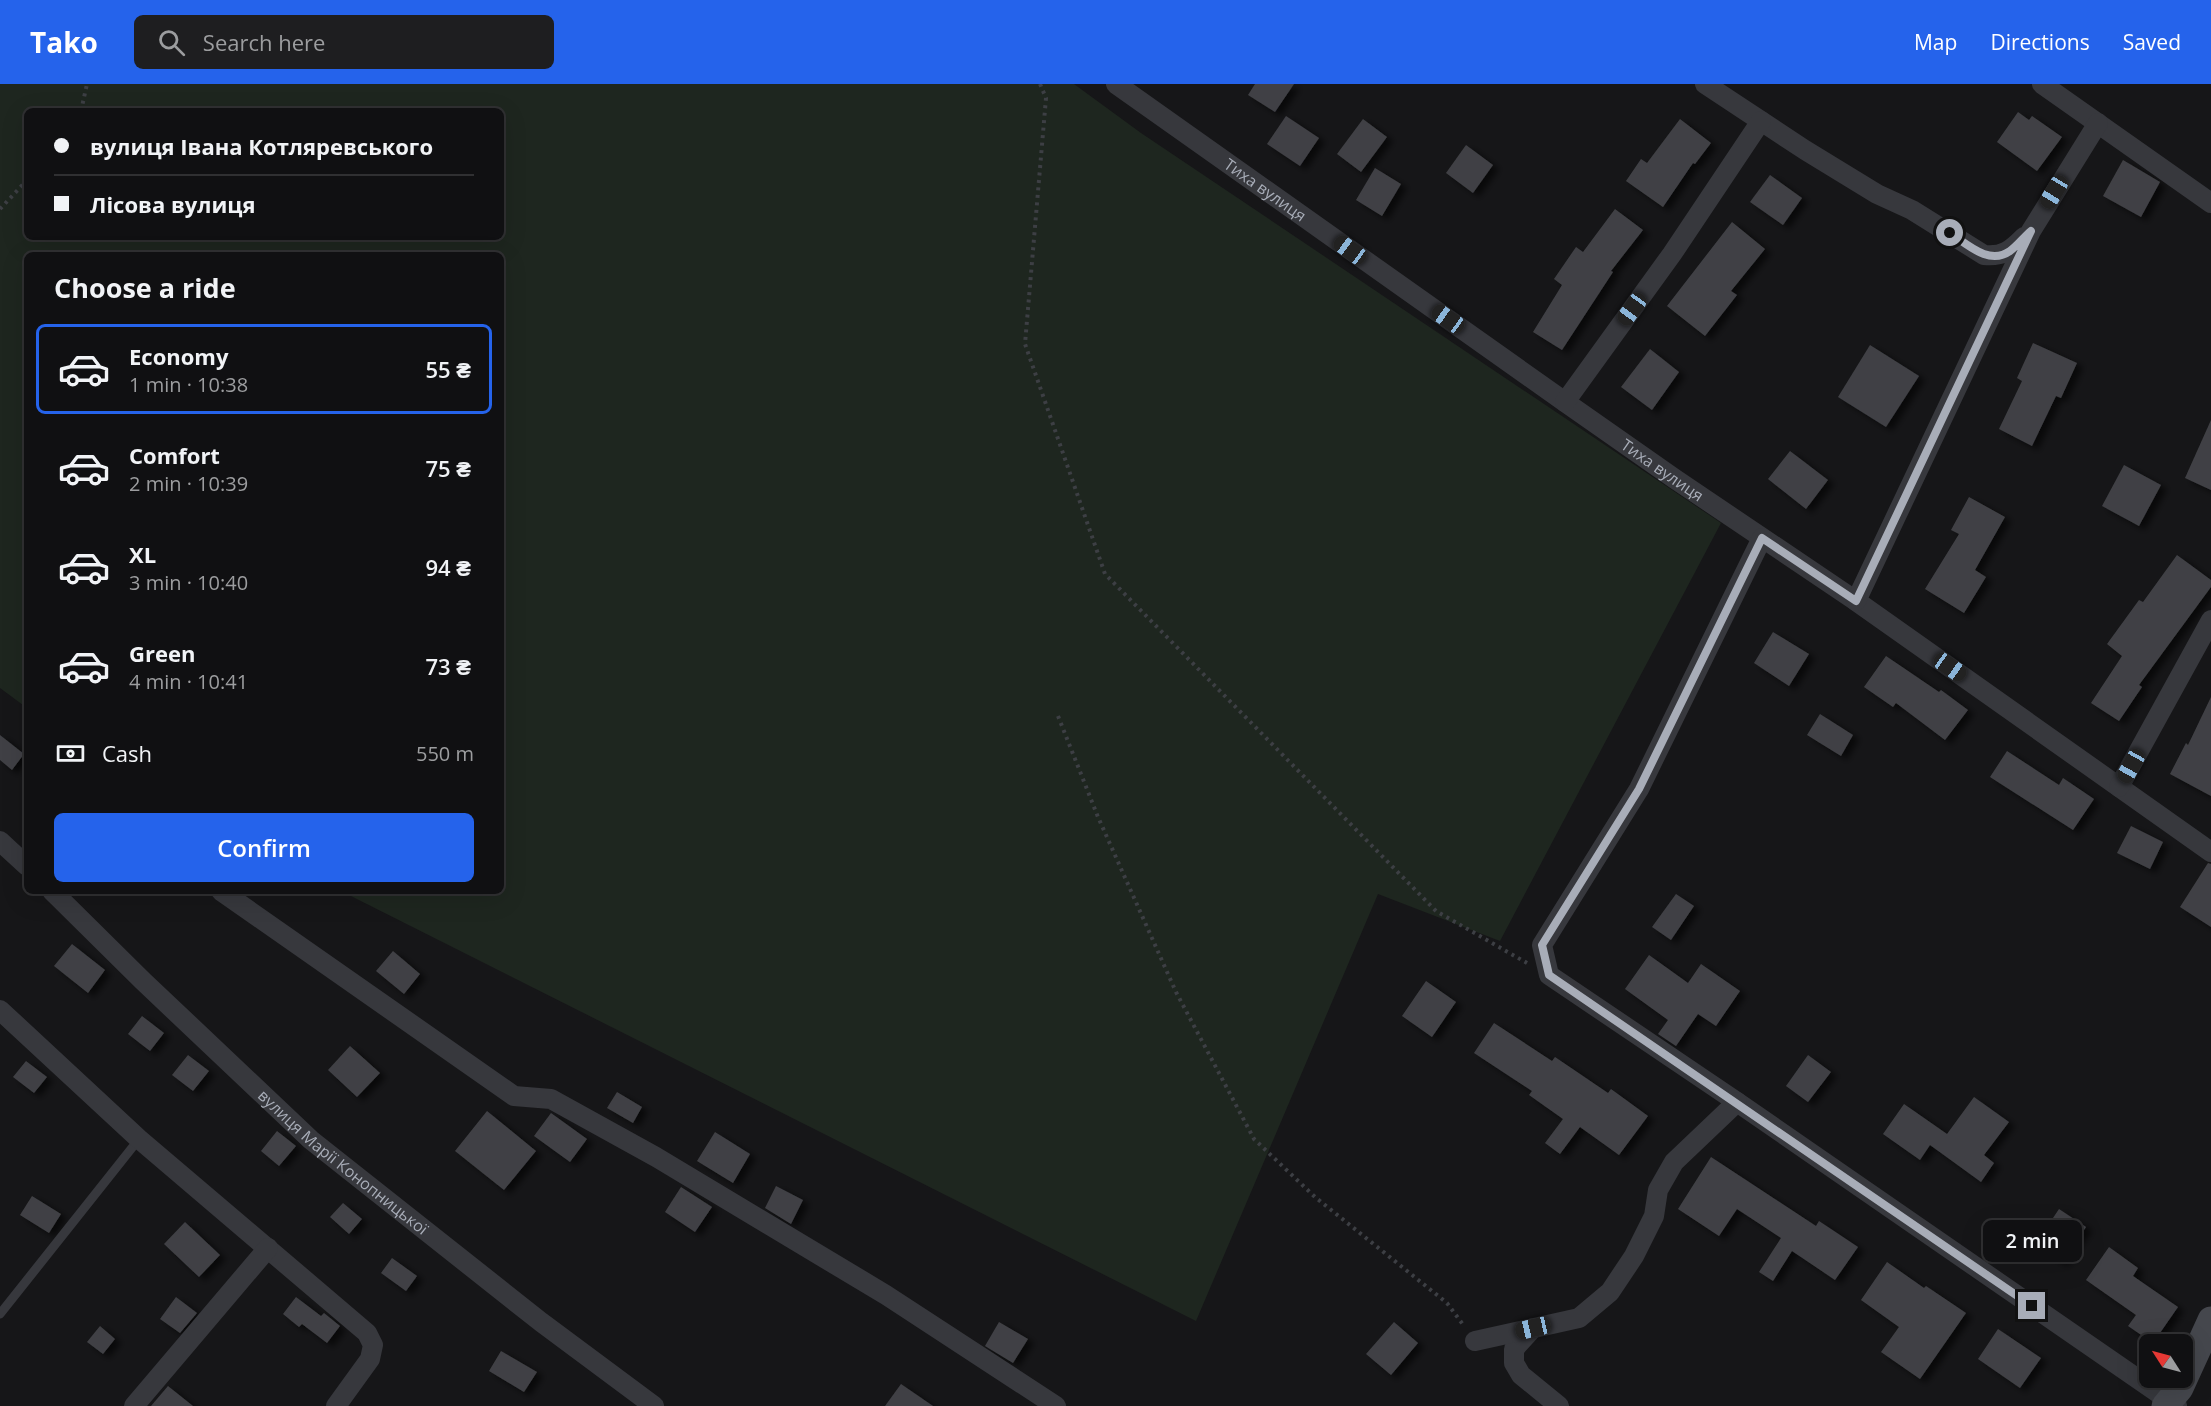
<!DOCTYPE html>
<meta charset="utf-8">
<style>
:root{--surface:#101012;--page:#1e1e20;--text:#f1f3f6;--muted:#9c9d9f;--line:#303032;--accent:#2563eb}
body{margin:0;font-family:"Open Sans",sans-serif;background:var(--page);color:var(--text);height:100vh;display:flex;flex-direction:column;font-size:22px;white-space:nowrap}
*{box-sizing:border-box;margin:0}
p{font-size:20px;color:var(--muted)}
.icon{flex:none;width:33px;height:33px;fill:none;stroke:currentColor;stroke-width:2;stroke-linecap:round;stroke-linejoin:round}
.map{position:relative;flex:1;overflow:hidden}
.sheet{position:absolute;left:24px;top:168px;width:480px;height:642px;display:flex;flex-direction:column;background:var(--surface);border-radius:9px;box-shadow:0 6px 24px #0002,0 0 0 2px var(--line)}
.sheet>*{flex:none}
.hud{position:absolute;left:24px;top:24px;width:480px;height:132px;border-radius:9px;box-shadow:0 6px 24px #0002,0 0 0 2px var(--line);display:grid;align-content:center;height:132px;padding:0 30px;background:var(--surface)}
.needle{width:39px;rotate:306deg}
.buttons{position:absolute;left:2139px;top:1250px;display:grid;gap:12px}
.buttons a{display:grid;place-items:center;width:54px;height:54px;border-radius:9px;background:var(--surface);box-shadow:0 6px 24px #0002,0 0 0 2px var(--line);font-size:30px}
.end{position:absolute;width:27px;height:27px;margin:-14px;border:8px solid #a8adb8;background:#111;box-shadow:0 0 0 3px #111}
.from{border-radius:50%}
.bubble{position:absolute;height:42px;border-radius:9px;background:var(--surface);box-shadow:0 6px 24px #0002,0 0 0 2px var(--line);font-size:20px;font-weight:600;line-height:42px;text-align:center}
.car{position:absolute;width:18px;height:36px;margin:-18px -9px;border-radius:8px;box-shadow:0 0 4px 2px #0007;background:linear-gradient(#222 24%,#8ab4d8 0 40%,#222 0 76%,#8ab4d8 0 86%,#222 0)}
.hud b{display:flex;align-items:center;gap:21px;height:57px;font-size:22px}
.hud b+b{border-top:2px solid var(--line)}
.hud i{width:15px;height:15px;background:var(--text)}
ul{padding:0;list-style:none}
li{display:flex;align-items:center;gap:18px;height:90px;margin:0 12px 9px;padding:0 18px;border:3px solid transparent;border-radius:9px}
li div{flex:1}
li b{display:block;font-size:22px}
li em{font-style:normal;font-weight:600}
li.current{border-color:var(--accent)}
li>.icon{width:54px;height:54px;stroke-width:1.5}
h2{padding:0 30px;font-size:27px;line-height:72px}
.pay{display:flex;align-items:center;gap:15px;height:66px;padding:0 30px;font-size:22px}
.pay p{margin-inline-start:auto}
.button{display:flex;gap:12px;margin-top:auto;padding:12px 30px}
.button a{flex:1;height:69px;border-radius:9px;background:var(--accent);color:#fff;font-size:24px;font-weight:600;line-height:69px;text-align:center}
header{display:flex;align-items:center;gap:36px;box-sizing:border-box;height:84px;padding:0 30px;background:var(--accent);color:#fff}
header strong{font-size:28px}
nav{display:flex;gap:33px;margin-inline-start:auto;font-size:21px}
.search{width:420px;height:54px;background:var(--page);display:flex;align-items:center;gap:15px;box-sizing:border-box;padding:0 21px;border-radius:9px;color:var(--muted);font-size:22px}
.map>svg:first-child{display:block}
.green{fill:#1e261f;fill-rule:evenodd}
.building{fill:#404145;filter:url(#shadow)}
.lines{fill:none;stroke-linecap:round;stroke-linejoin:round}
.path{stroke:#3d3f44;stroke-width:4;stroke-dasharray:3 4.5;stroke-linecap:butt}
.lane{stroke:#37383d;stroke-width:9}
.street{stroke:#37383d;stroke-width:20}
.secondary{stroke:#45474d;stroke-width:27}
.route{stroke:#a8adb8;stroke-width:8}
.labels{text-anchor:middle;stroke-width:5;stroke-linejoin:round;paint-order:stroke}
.street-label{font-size:16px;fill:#a8adb8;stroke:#111113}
</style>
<header>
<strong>Tako</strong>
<div class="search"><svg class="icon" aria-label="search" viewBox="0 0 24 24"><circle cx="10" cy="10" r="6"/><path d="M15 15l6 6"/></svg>Search here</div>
<nav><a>Map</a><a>Directions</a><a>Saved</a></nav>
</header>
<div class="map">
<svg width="2211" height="1322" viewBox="0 0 2211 1322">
<defs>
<filter id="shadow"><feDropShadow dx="6" dy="4" stdDeviation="3" flood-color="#0009"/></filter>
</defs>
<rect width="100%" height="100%" fill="#161618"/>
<path class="green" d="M 0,0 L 1074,0 L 1141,49 L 1721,439 L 1500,857 L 1378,810 L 1196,1237 L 341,807 L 501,807 L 501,171 L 27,171 L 27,624 L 0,604 ZM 27,27 L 501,27 L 501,153 L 27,153 Z"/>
<g class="building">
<path d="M 1255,0 L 1294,0 L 1275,28 L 1248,11 Z"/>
<path d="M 2018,28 L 2029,36 L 2032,32 L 2062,53 L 2037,87 L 1997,58 Z"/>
<path d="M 1286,32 L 1319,54 L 1300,82 L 1267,60 Z"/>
<path d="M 1363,35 L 1387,53 L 1361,88 L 1337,70 Z"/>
<path d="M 1680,35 L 1711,59 L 1695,80 L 1693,79 L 1663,123 L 1626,97 L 1641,75 L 1647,79 Z"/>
<path d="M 1466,61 L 1493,81 L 1473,109 L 1446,89 Z"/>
<path d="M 2123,76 L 2160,98 L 2141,133 L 2103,112 Z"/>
<path d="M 1375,84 L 1401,100 L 1382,132 L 1356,116 Z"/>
<path d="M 1770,91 L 1802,114 L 1783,141 L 1750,118 Z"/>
<path d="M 1615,125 L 1643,146 L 1611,187 L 1613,188 L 1562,266 L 1533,248 L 1562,201 L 1554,195 L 1576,163 L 1583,168 Z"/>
<path d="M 1732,138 L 1765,165 L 1731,207 L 1737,211 L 1705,252 L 1667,222 Z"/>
<path d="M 2033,259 L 2077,279 L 2061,314 L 2056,312 L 2032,362 L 1999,345 L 2022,297 L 2017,294 Z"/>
<path d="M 1870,261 L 1919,292 L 1886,343 L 1838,313 Z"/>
<path d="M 1650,265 L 1679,288 L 1652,326 L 1621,303 Z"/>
<path d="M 2211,336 L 2211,406 L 2185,394 Z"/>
<path d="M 1790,367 L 1828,396 L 1806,425 L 1768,395 Z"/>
<path d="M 2124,381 L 2161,401 L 2139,442 L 2102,422 Z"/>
<path d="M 1969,413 L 2005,433 L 1975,486 L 1986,493 L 1964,529 L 1925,505 L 1959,450 L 1951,446 Z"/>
<path d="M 2177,471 L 2211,496 L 2211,503 L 2139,601 L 2142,603 L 2119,637 L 2091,619 L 2122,572 L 2107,560 L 2139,516 L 2143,518 Z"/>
<path d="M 1773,548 L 1809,570 L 1789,602 L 1754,579 Z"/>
<path d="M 1886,572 L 1939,608 L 1941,606 L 1968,626 L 1945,656 L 1896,619 L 1893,623 L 1864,603 Z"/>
<path d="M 2211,613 L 2211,712 L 2170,690 L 2186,659 L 2188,661 Z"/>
<path d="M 1820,630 L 1853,651 L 1841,672 L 1807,651 Z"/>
<path d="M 0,651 L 24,670 L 12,686 L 0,676 Z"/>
<path d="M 2007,667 L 2059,701 L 2063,694 L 2094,715 L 2073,746 L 1990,693 Z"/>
<path d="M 2131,742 L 2163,758 L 2150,785 L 2117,769 Z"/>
<path d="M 2208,779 L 2211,780 L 2211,843 L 2180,823 Z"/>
<path d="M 1676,810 L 1694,822 L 1671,856 L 1652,843 Z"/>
<path d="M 72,860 L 105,886 L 88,909 L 54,882 Z"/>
<path d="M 393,867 L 420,890 L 404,910 L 376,887 Z"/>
<path d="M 1649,871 L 1688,899 L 1701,880 L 1740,907 L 1716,942 L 1698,930 L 1676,962 L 1658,950 L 1668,936 L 1625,905 Z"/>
<path d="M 1426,897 L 1456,918 L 1432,953 L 1402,932 Z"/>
<path d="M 142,932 L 164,949 L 150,967 L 128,950 Z"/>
<path d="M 1494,939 L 1552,977 L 1555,973 L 1608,1009 L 1611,1005 L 1648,1032 L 1619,1071 L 1580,1043 L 1560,1070 L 1545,1059 L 1563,1035 L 1529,1011 L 1532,1007 L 1474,969 Z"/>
<path d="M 350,962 L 380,989 L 357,1013 L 328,986 Z"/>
<path d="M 188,971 L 209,987 L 193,1007 L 172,991 Z"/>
<path d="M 1808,971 L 1831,988 L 1808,1018 L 1786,1002 Z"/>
<path d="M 26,977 L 47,993 L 34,1009 L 13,993 Z"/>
<path d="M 617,1008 L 642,1023 L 633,1039 L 607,1024 Z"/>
<path d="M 1974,1013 L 2009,1038 L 1984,1071 L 1994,1079 L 1981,1098 L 1930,1061 L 1920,1076 L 1883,1050 L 1904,1020 L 1947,1050 Z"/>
<path d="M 487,1027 L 536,1067 L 504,1106 L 455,1067 Z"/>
<path d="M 551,1029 L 587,1055 L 570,1078 L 534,1052 Z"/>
<path d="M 277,1047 L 296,1062 L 279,1082 L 261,1067 Z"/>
<path d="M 715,1048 L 750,1070 L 733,1099 L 697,1077 Z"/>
<path d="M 1711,1073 L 1816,1142 L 1819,1137 L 1858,1163 L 1835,1196 L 1792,1167 L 1773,1197 L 1759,1188 L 1781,1154 L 1737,1125 L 1719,1152 L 1678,1125 Z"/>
<path d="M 776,1102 L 803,1116 L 791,1140 L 765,1124 Z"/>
<path d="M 681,1103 L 712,1123 L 695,1148 L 665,1128 Z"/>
<path d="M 32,1112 L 61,1130 L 49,1149 L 20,1131 Z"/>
<path d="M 343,1119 L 362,1135 L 349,1150 L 330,1133 Z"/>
<path d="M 2059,1125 L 2086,1143 L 2062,1178 L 2035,1161 Z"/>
<path d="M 185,1138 L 220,1171 L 199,1193 L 164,1160 Z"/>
<path d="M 2109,1163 L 2138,1184 L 2133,1192 L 2178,1223 L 2153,1259 L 2128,1242 L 2136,1231 L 2086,1196 Z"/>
<path d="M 392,1174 L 417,1192 L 406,1207 L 381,1189 Z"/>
<path d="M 1887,1178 L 1924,1204 L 1926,1202 L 1966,1229 L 1920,1295 L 1881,1268 L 1899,1243 L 1861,1216 Z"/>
<path d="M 176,1213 L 197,1229 L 180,1249 L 160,1235 Z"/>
<path d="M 296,1213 L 321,1232 L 324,1229 L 340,1242 L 327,1259 L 302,1240 L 299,1243 L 283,1230 Z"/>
<path d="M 999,1238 L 1028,1255 L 1013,1279 L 985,1262 Z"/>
<path d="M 1394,1238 L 1418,1259 L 1391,1291 L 1366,1270 Z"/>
<path d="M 100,1242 L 115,1255 L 103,1270 L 87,1258 Z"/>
<path d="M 1998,1245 L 2041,1274 L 2020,1304 L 1978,1275 Z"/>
<path d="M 501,1267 L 537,1288 L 524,1308 L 489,1287 Z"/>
<path d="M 901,1300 L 933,1322 L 885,1322 Z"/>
<path d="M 168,1302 L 193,1322 L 151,1322 Z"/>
</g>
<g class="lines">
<g class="path">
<path d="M 1040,0 L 1046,14 L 1025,260 L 1105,490 L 1436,827 L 1527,879"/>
<path d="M 81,27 L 87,0"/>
<path d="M 0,125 L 27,96"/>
<path d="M 1058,632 L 1098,733 L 1176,908 L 1254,1055 L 1315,1113 L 1447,1219 L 1464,1242"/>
</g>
<path class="lane" d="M 0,1230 L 139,1055"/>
<g class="street">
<path id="s1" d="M 1116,0 L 1565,318 L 1675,395 L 1856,517 L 2211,768"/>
<path d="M 1705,0 L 1805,66 L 1877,110 L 1912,126 L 1984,171 C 2003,173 2011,166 2024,153"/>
<path d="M 2042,0 L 2211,119"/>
<path d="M 1565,318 L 1672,170 L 1761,37"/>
<path d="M 1762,454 L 1639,705 L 1542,861 L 1549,891 L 1737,1018 L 2177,1322"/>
<path d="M 1856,517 L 2031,147 L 2098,39"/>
<path d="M 2119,703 L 2211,536"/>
<path d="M 0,757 L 27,782"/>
<path id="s2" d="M 52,807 L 143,897 L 311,1056 L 541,1238 L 654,1322"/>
<path d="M 221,807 L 514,1012 L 551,1015 L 656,1073 L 886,1211 L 1056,1322"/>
<path d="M 0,926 L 139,1055 L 367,1249 L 373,1261 L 370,1275 L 336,1322"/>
<path d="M 1533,1244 L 1514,1265 L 1514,1279 L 1521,1291 L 1559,1322"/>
<path d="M 1475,1257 L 1579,1234 L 1610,1208 L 1634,1172 L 1654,1132 L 1658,1106 L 1674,1078 L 1737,1018"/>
<path d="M 134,1322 L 268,1164"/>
</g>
<path class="secondary" d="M 2165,1322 L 2180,1304 L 2211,1236"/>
</g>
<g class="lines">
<path class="route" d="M 1950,149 C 1967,160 1989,182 2010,167 C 2017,162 2024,153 2031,147 L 1856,517 L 1762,454 L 1639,705 L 1542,861 L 1549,891 L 2032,1222"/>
</g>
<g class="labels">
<g class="street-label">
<text dy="6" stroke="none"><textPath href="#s1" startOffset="183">Тиха вулиця</textPath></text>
<text dy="6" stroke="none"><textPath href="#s1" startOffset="669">Тиха вулиця</textPath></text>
<text dy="6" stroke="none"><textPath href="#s2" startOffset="398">вулиця Марії Конопницької</textPath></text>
</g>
</g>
</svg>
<div class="buttons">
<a><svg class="needle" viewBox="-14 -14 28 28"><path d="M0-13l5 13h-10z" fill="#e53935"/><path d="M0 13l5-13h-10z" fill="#9c9d9f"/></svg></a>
</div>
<i class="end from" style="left:1950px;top:149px"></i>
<i class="end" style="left:2032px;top:1222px"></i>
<div class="bubble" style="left:1983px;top:1136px;width:99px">2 min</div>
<i class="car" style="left:2054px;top:108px;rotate:211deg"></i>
<i class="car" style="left:1350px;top:166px;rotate:306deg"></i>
<i class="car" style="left:1632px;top:225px;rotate:216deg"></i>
<i class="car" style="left:1448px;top:235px;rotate:305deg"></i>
<i class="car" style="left:1950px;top:583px;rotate:125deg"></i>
<i class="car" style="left:2131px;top:682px;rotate:209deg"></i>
<i class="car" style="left:1533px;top:1244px;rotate:257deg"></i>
<div class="hud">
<b><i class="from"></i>вулиця Івана Котляревського</b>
<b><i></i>Лісова вулиця</b>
</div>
<section class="sheet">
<h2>Choose a ride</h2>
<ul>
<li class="current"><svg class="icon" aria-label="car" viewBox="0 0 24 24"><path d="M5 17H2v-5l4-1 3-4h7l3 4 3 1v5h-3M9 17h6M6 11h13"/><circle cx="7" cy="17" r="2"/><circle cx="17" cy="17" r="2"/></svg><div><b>Economy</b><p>1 min · 10:38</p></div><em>55 ₴</em></li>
<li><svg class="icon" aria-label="car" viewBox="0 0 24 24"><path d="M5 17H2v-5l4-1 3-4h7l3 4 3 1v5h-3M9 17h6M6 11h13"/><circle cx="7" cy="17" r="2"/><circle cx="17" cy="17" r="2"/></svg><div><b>Comfort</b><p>2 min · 10:39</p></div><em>75 ₴</em></li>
<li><svg class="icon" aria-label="car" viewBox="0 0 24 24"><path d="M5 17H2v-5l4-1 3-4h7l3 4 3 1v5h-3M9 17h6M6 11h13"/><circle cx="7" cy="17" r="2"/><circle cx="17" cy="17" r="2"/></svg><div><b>XL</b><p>3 min · 10:40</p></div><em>94 ₴</em></li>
<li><svg class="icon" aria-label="car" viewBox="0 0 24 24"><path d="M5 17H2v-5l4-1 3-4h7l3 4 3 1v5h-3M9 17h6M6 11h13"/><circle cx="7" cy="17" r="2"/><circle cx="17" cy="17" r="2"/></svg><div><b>Green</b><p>4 min · 10:41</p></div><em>73 ₴</em></li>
</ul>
<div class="pay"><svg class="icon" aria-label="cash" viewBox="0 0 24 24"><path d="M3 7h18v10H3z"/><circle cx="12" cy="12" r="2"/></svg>Cash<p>550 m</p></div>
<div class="button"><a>Confirm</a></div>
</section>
</div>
